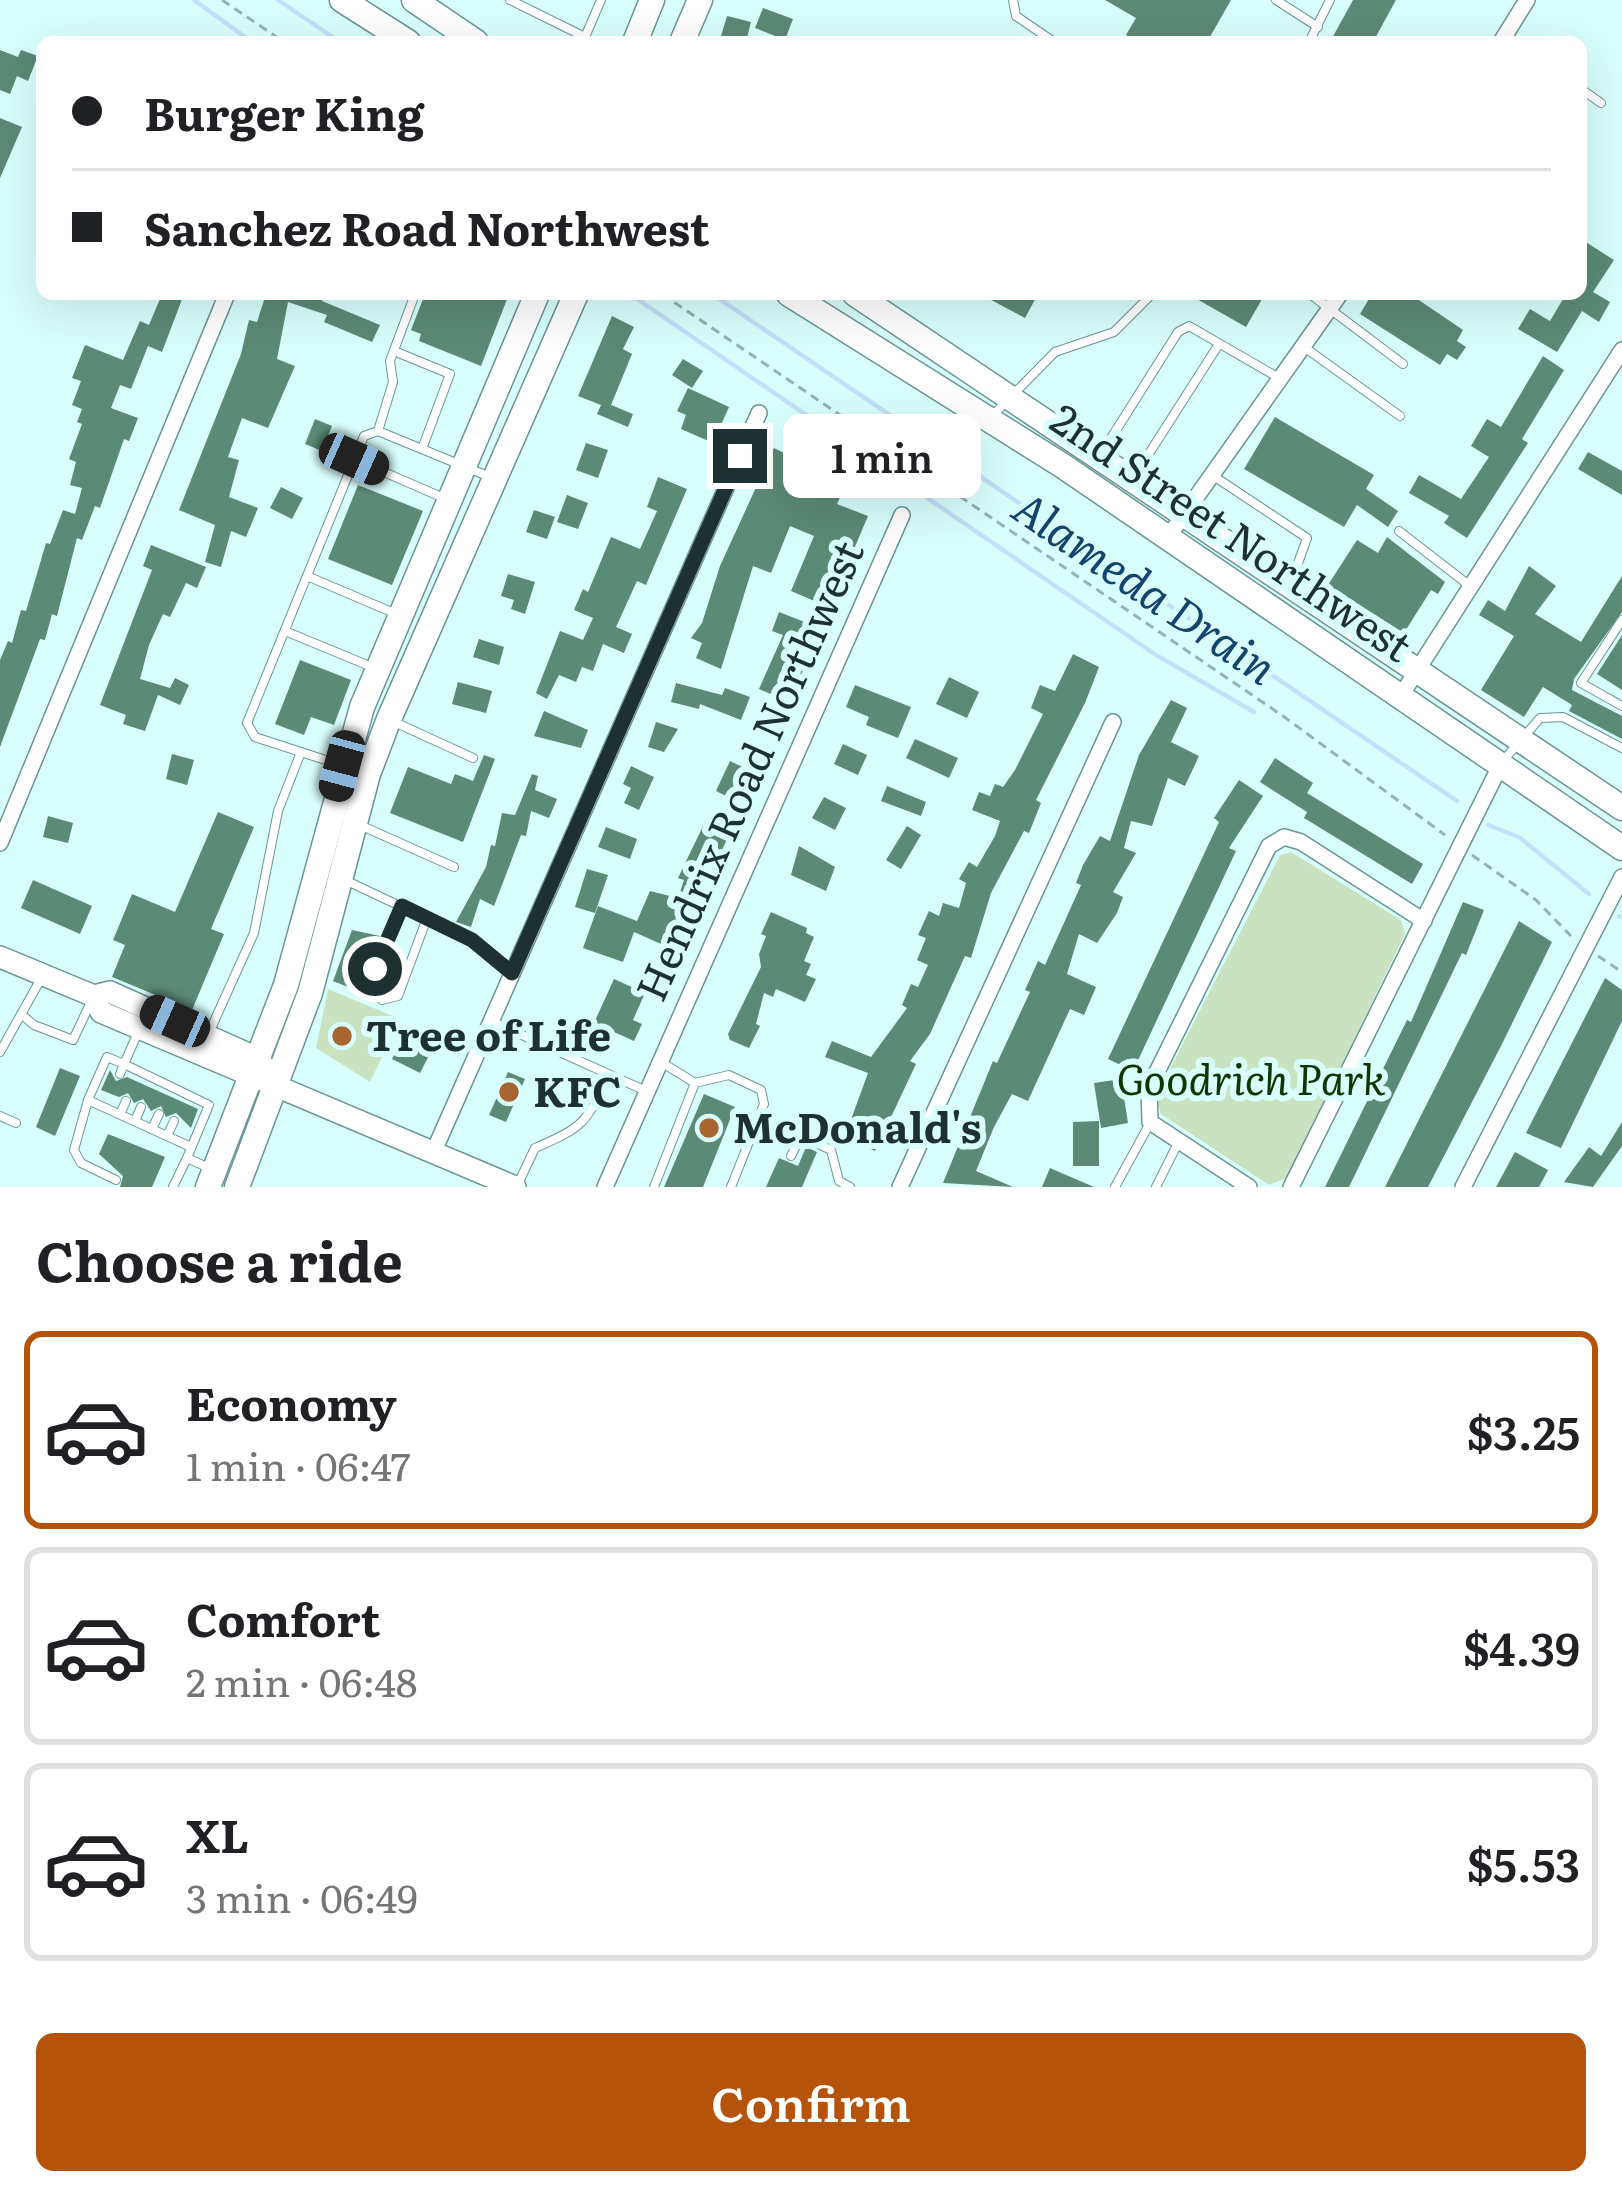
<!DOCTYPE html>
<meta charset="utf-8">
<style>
:root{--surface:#fff;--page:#f6f6f6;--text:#202124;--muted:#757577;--line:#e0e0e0;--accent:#b45309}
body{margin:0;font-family:Literata,serif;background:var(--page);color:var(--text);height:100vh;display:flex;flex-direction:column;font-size:45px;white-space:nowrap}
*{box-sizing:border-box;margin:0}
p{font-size:39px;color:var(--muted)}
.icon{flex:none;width:66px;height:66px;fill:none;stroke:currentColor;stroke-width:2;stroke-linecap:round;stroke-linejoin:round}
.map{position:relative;height:1187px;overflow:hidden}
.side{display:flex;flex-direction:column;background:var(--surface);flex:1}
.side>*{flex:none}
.hud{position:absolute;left:36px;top:36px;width:1551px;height:264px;border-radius:18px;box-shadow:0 12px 48px #0002;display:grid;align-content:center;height:264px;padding:0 36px;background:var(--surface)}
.end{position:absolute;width:54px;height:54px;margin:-27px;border:15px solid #1e3131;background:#fff;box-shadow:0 0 0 6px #fff}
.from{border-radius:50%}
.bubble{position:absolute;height:84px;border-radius:18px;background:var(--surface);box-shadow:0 12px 48px #0002;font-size:39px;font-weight:600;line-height:84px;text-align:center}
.car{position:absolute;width:36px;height:72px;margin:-36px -18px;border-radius:15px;box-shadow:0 0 9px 3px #0007;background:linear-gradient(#222 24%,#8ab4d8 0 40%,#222 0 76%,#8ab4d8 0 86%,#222 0)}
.hud b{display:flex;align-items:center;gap:42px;height:114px;font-size:45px}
.hud b+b{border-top:3px solid var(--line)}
.hud i{width:30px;height:30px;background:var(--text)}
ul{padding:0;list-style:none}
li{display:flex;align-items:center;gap:36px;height:198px;margin:0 24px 18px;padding:0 12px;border:6px solid var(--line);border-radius:18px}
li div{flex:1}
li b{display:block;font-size:45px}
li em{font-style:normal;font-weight:600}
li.selected{border-color:var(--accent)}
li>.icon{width:108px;height:108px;stroke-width:1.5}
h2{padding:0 36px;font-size:54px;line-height:144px}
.button{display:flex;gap:24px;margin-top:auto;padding:24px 36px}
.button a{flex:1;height:138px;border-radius:18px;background:var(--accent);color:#fff;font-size:48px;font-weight:600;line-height:138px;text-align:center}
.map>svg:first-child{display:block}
.green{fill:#c9e3c1}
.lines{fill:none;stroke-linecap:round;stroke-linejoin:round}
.stream{stroke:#c5e0fb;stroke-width:4.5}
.building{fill:#5b8a76}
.service-casing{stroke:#699695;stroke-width:10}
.minor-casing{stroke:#699695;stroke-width:18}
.secondary-casing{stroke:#699695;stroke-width:24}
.primary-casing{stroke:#699695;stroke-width:27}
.path{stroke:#94b3b2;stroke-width:3;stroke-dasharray:9 6;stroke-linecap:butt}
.service{stroke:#fff;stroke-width:8}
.minor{stroke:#fff;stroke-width:15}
.secondary{stroke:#fff;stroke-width:21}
.primary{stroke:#fff;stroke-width:24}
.route{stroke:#1e3131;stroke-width:15}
.poi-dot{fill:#a76531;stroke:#d9fffd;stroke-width:4.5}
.labels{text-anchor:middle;stroke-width:12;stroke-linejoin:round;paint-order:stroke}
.street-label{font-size:42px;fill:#1e3131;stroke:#d9fffd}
.poi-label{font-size:42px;font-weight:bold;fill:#1e3131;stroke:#d9fffd;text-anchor:start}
.park-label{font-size:42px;font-style:italic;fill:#0f3502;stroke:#d9fffd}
.water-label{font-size:45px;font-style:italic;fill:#12446e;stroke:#d9fffd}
</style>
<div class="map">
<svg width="1622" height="1187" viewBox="0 0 1622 1187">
<rect width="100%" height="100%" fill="#d9fffd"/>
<g class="green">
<path d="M 1291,852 L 1401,920 L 1405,934 L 1287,1178 L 1269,1185 L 1161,1114 L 1156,1096 L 1280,855 Z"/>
<path d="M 328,989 L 400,1019 L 370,1082 L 316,1048 Z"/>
</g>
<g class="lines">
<g class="stream">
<path d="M 194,0 L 252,42"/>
<path d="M 278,0 L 340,42"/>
<path d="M 630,294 L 1156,655 L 1254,712"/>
<path d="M 712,294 L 1457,801"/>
<path d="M 1488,825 L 1519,837 L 1589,894"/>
<path d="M 1619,916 L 1622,917"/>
</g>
</g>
<g class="building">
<path d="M 1105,0 L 1231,0 L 1207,42 L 1138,42 L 1126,35 L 1136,18 Z"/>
<path d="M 1353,0 L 1396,0 L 1373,42 L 1330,42 Z"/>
<path d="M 763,8 L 793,19 L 785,40 L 755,28 Z"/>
<path d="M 727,16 L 751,22 L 746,42 L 721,36 Z"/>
<path d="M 0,50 L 18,57 L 21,50 L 38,56 L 28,81 L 17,76 L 10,94 L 0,90 Z"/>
<path d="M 0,118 L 22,127 L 0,178 Z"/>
<path d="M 1581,239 L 1614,260 L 1593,292 L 1610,302 L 1599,322 L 1582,311 L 1557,352 L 1518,329 L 1530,309 L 1550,321 L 1566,294 L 1581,294 Z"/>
<path d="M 162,294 L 184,294 L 162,352 L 148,346 L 131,389 L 120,385 L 111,408 L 138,418 L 129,441 L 124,439 L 100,508 L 95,506 L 82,540 L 77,538 L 57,616 L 52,614 L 45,640 L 40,639 L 0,747 L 0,660 L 8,641 L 12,643 L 21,610 L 26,611 L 46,543 L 50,544 L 63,510 L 75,514 L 82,488 L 70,485 L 76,462 L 69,459 L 82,424 L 77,422 L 82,409 L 72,405 L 81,381 L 72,378 L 85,345 L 123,360 L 140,321 L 149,325 Z"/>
<path d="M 266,294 L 325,294 L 322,301 L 380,325 L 372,342 L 324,322 L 327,315 L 288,302 L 277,359 L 295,366 L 268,428 L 242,418 L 228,457 L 239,460 L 229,497 L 258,508 L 246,537 L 231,531 L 221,567 L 205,562 L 215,525 L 179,510 L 241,354 L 249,320 L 257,322 Z"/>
<path d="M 425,294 L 509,294 L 481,366 L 419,341 L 421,334 L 411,330 Z"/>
<path d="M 980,294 L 1038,294 L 1025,318 Z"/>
<path d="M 1188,294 L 1265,294 L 1246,327 Z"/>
<path d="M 1372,294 L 1410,294 L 1463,330 L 1457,341 L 1466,347 L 1457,360 L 1447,354 L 1440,365 L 1360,314 Z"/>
<path d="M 612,316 L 634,327 L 623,349 L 632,354 L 611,405 L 633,414 L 628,427 L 597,414 L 601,405 L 578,396 Z"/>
<path d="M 1543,356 L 1564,370 L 1522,439 L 1528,443 L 1467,538 L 1444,523 L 1449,516 L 1409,493 L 1419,475 L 1461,499 L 1489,457 L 1471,446 L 1487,419 L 1501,427 Z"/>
<path d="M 683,359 L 703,371 L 692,388 L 672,375 Z"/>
<path d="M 688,388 L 729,407 L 713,443 L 681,429 L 686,415 L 677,411 Z"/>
<path d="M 1275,417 L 1374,475 L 1366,489 L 1398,511 L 1388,527 L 1357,505 L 1344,527 L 1244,469 Z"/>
<path d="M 315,419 L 332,426 L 322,451 L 305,444 Z"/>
<path d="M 792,435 L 837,455 L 831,470 L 849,478 L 837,504 L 868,516 L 835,594 L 825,590 L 819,603 L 791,591 L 814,536 L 790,526 L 771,573 L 753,566 L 721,669 L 696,658 L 702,643 L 691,638 L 702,623 L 720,566 L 774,448 L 784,453 Z"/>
<path d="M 586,443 L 608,450 L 598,478 L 576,470 Z"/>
<path d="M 1588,452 L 1622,471 L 1622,495 L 1578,469 Z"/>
<path d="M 658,477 L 687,489 L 646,585 L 637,581 L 616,627 L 632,634 L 624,653 L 603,644 L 593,671 L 582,667 L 576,682 L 559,675 L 547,699 L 536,693 L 560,631 L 583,640 L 593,618 L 574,610 L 583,589 L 588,592 L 611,537 L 640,549 L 657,511 L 647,507 Z"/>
<path d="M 358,485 L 423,511 L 392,585 L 328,559 Z"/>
<path d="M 281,487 L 303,498 L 292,519 L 270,508 Z"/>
<path d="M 567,495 L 588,503 L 578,529 L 557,522 Z"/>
<path d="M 534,510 L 555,517 L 547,539 L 526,532 Z"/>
<path d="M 1387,537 L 1445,582 L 1438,594 L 1431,590 L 1404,633 L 1328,585 L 1357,540 L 1378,553 Z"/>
<path d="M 151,545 L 206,567 L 197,588 L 186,583 L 170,617 L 163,614 L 149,645 L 140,679 L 170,688 L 175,678 L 189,685 L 180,705 L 158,695 L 145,731 L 123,724 L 126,715 L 100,705 L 152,570 L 143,566 Z"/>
<path d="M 1529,566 L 1556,586 L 1535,614 L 1581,642 L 1622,576 L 1622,612 L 1574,679 L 1572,690 L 1622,716 L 1622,739 L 1569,711 L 1572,705 L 1543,687 L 1524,717 L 1481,690 L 1514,636 L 1479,615 L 1488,600 L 1505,611 Z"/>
<path d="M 508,574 L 535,582 L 525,614 L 511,609 L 514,600 L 501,596 Z"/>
<path d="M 779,612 L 810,624 L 797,658 L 807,662 L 793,692 L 784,688 L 780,698 L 759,689 L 783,635 L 772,631 Z"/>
<path d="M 1622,635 L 1622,690 L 1597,674 Z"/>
<path d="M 479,639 L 504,647 L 499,665 L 473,657 Z"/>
<path d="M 1073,654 L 1099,667 L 1085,703 L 1036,800 L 1041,803 L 1029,833 L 1024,831 L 991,893 L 971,958 L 965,956 L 930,1034 L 910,1061 L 916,1064 L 875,1151 L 858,1143 L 864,1132 L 849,1125 L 868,1073 L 825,1057 L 832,1041 L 871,1057 L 907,1008 L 902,1005 L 911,984 L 918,987 L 928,965 L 917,960 L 926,938 L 918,935 L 929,911 L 939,916 L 943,903 L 959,908 L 966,883 L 959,879 L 969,862 L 977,867 L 995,836 L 1000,821 L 972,810 L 979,792 L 990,796 L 995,784 L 1003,787 L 1015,770 L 1043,714 L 1031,708 L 1040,685 L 1055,691 Z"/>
<path d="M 300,660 L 351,680 L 334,725 L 311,717 L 304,735 L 275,724 Z"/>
<path d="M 949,677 L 979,692 L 967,718 L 936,704 Z"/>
<path d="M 458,682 L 492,691 L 486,713 L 452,704 Z"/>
<path d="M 676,683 L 722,695 L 725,688 L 750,697 L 741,720 L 700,704 L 699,709 L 671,702 Z"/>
<path d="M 855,685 L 911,707 L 898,738 L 866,725 L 869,717 L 846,707 Z"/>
<path d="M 1171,700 L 1187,708 L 1171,742 L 1199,756 L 1185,786 L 1168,778 L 1152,826 L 1131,821 L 1124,848 L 1136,853 L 1113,892 L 1123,897 L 1117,913 L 1097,943 L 1079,934 L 1067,974 L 1096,987 L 1084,1015 L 1070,1009 L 1028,1101 L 1012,1094 L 994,1127 L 976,1171 L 1013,1187 L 943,1183 L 993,1061 L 997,1063 L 1030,992 L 1025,990 L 1038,961 L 1045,965 L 1081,885 L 1076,883 L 1083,865 L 1100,836 L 1110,841 L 1139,755 Z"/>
<path d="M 544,711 L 588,730 L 581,748 L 534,736 Z"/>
<path d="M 656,722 L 678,729 L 664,752 L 648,747 Z"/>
<path d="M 915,739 L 958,758 L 949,778 L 906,758 Z"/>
<path d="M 843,744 L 867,755 L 858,775 L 834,764 Z"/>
<path d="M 172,754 L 194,760 L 187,785 L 166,779 Z"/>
<path d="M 484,755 L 495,759 L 463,842 L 390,813 L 408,767 L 451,784 L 455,774 L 473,781 Z"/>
<path d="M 1275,758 L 1313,783 L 1307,793 L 1423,864 L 1412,884 L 1304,818 L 1307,812 L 1260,782 Z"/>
<path d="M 730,761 L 753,772 L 738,802 L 716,791 Z"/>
<path d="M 631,766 L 654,777 L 639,810 L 624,803 L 631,788 L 623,784 Z"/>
<path d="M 532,774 L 538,776 L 535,790 L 557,799 L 549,818 L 531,811 L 526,836 L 521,835 L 494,906 L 480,899 L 471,927 L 456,922 L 486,867 L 491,845 L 495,846 L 502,813 L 515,815 Z"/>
<path d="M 1239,780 L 1263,796 L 1229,848 L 1236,851 L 1133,1071 L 1108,1059 L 1219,822 L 1214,818 Z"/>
<path d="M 887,786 L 926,802 L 921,816 L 881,801 Z"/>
<path d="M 824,797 L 846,808 L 835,830 L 812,818 Z"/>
<path d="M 218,812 L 254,827 L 211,929 L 224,934 L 192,1010 L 112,977 L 125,945 L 113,940 L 132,894 L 175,912 Z"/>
<path d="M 48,816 L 73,823 L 68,843 L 43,837 Z"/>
<path d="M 703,826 L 727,839 L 719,857 L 714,854 L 677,951 L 634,932 L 623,962 L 583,948 L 598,906 L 637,921 L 650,891 L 678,898 L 684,880 L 678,878 Z"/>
<path d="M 907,826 L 921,835 L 901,869 L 886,860 Z"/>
<path d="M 606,827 L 637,839 L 630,859 L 598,847 Z"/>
<path d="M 799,846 L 835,867 L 826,891 L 791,875 Z"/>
<path d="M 587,869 L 608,875 L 595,913 L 575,907 Z"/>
<path d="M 33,880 L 92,906 L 80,934 L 21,908 Z"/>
<path d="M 1463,902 L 1484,910 L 1466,955 L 1462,953 L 1349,1187 L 1325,1187 L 1407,1020 L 1411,1022 Z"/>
<path d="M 771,912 L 807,928 L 806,933 L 814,937 L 804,961 L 811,964 L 806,975 L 816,979 L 805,1002 L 776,989 L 773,997 L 764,993 L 756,1024 L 760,1026 L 749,1048 L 730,1040 L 728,1034 L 761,967 L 759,954 L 766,936 L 761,934 Z"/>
<path d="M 1519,921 L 1552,942 L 1501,1046 L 1428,1187 L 1385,1187 Z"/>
<path d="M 352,930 L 380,936 L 358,991 L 333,981 Z"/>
<path d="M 1605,978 L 1622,990 L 1622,1021 L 1561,1148 L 1526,1133 Z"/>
<path d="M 614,979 L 645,993 L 633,1020 L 642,1024 L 634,1041 L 594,1023 Z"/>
<path d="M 407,1030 L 435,1044 L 420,1073 L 392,1059 Z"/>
<path d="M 60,1068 L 80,1076 L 55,1136 L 36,1127 Z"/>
<path d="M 110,1070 L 116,1081 L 127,1077 L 198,1109 L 191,1128 L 176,1113 L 166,1117 L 161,1106 L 151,1111 L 143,1099 L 134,1103 L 128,1093 L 119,1097 L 101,1090 Z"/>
<path d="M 508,1072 L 525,1079 L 506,1122 L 489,1115 Z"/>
<path d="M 1121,1079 L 1128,1123 L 1101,1128 L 1094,1083 Z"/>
<path d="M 704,1094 L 735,1107 L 703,1187 L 664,1187 Z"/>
<path d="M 1099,1121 L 1099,1166 L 1073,1166 L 1073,1122 Z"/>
<path d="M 1622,1122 L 1622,1146 L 1593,1187 L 1564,1182 L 1589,1147 L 1601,1156 Z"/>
<path d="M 108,1134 L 165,1157 L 152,1187 L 120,1187 L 123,1176 L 99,1154 Z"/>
<path d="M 806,1147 L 817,1152 L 802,1187 L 766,1187 L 779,1158 L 798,1166 Z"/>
<path d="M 1515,1152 L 1548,1170 L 1539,1187 L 1496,1187 Z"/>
<path d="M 1050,1168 L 1094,1187 L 1042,1187 Z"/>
</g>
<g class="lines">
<defs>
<g id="service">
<path d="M 510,0 L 585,37 L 601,0"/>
<path d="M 1013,0 L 1016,16 L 1054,42"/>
<path d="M 1276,0 L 1318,27"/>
<path d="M 1309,42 L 1330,0"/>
<path d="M 1581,89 L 1601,103"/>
<path d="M 1310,294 L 1403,364"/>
<path d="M 1304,347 L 1400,416"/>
<path d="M 394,351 L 450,374 L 422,449"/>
<path d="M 990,418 L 1055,352 L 1114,332 L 1152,294"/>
<path d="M 378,431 L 393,382 L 390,361 L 415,294"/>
<path d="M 1101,454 L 1178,332 L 1189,326 L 1279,378"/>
<path d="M 354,459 L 446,499"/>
<path d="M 1136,474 L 1219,344"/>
<path d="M 1212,475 L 1307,538 L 1292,580"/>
<path d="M 1399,531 L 1470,586"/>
<path d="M 307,576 L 394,613"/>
<path d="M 1622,620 L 1581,683 L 1622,706"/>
<path d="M 285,631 L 372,667"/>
<path d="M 390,720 L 473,758"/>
<path d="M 1502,762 L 1540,718 L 1563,717 L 1622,748"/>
<path d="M 344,766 L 255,737 L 247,723 L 364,436 L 378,431 L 490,477"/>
<path d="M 362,826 L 454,867"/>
<path d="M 347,881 L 472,940 L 511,972"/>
<path d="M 402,906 L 368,984 L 382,1000 L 398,996 L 427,918"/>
<path d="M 21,1014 L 34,1025 L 73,1040 L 91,1002"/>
<path d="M 491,1021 L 646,1091"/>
<path d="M 139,1030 L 124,1064 L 209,1105 L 187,1158 L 209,1168"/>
<path d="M 208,1035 L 254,933 L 278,811 L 301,752"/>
<path d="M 0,1052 L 43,975"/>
<path d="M 661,1062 L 695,1083"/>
<path d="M 120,1074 L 124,1064 L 107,1057 L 88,1100 L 191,1147"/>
<path d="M 88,1100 L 74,1150 L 81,1163 L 116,1180"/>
<path d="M 120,1114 L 126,1101"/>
<path d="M 0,1116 L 16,1123"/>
<path d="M 135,1121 L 141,1107"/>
<path d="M 152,1129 L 159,1114"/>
<path d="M 167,1136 L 174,1121"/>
<path d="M 791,1156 L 801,1136 L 831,1150 L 839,1181 L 850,1187"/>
<path d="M 517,1186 L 535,1148 C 584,1127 587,1123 608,1074"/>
<path d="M 173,1187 L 187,1158"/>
<path d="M 654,1187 L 695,1083 L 729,1075 L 761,1090 L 764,1104 L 731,1187"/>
<path d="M 1115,1187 L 1150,1123"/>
<path d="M 1156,1187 L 1179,1141"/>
</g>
<g id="minor">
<path d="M 1501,42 L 1527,0"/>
<path d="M 1168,537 L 1340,294"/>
<path d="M 1402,694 L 1622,350"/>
<path d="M 0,843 L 227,294"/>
<path d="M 434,1151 L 759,413"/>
<path d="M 605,1187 L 902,515"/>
<path d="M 900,1187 L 1113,722"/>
<path d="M 1249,1187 L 1150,1122 L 1149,1088 L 1269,846 L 1284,837 L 1301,842 L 1424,921"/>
<path d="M 1291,1187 L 1502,762"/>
<path d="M 1463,1187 L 1622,877"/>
</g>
<g id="secondary">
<path d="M 0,957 L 94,996 L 110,992 L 257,1058 L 267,1070"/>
<path d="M 94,996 L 101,1012 L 515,1187"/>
</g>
<g id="primary">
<path d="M 342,0 L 408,42"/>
<path d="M 414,0 L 476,42"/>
<path d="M 635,42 L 652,0"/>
<path d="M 682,42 L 700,0"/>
<path d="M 789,294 L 1063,466 L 1622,848"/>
<path d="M 855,294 L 1622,808"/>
<path d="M 208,1187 L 286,985 L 362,707 L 537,294"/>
<path d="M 237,1187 L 310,993 L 368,774 L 389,719 L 576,294"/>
</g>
</defs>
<use href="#service" class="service-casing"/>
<use href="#minor" class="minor-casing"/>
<use href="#secondary" class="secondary-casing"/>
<use href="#primary" class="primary-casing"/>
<g class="path">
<path d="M 222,0 L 284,42"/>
<path d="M 662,294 L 1283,716 L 1445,835"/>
<path d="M 1472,855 L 1536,900 L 1571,936"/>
<path d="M 1598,956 L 1622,972"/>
</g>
<use href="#service" class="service"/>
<use href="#minor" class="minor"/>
<use href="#secondary" class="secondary"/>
<use href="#primary" class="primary"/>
</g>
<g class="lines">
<path class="route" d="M 375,969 L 402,906 L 472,940 L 512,973 L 740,456"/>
</g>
<g class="poi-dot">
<circle cx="342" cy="1036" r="12"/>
<circle cx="509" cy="1092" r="12"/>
<circle cx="709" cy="1128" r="12"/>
</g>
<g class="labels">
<g class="street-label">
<text transform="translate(1231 533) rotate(34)" y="15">2nd Street Northwest</text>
<text transform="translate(750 771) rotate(-66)" y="15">Hendrix Road Northwest</text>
</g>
<g class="poi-label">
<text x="366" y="1051">Tree of Life</text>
<text x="533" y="1107">KFC</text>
<text x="733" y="1143">McDonald's</text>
</g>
<g class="park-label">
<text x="1251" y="1095">Goodrich Park</text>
</g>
<g class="water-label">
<text transform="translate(1144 588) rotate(34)" y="16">Alameda Drain</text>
</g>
</g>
</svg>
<i class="end from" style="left:375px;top:969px"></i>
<i class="end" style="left:740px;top:456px"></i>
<div class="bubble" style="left:783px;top:414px;width:198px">1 min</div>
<i class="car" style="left:354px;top:459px;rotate:114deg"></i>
<i class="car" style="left:342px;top:766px;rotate:195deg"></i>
<i class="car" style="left:175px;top:1021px;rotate:294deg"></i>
<div class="hud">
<b><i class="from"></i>Burger King</b>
<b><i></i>Sanchez Road Northwest</b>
</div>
</div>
<section class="side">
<h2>Choose a ride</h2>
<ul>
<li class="selected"><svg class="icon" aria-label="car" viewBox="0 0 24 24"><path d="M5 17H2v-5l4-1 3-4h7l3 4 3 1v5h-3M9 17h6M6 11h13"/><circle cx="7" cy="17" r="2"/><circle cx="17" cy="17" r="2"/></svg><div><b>Economy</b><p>1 min · 06:47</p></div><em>$3.25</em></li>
<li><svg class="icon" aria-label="car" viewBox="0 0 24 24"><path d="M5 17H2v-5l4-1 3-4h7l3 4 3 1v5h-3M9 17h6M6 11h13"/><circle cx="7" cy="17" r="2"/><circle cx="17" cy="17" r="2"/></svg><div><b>Comfort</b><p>2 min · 06:48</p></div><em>$4.39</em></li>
<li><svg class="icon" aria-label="car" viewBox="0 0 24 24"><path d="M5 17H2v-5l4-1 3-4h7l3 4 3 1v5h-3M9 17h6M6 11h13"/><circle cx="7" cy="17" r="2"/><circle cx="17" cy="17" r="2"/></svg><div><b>XL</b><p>3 min · 06:49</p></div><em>$5.53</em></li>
</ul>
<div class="button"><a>Confirm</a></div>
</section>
